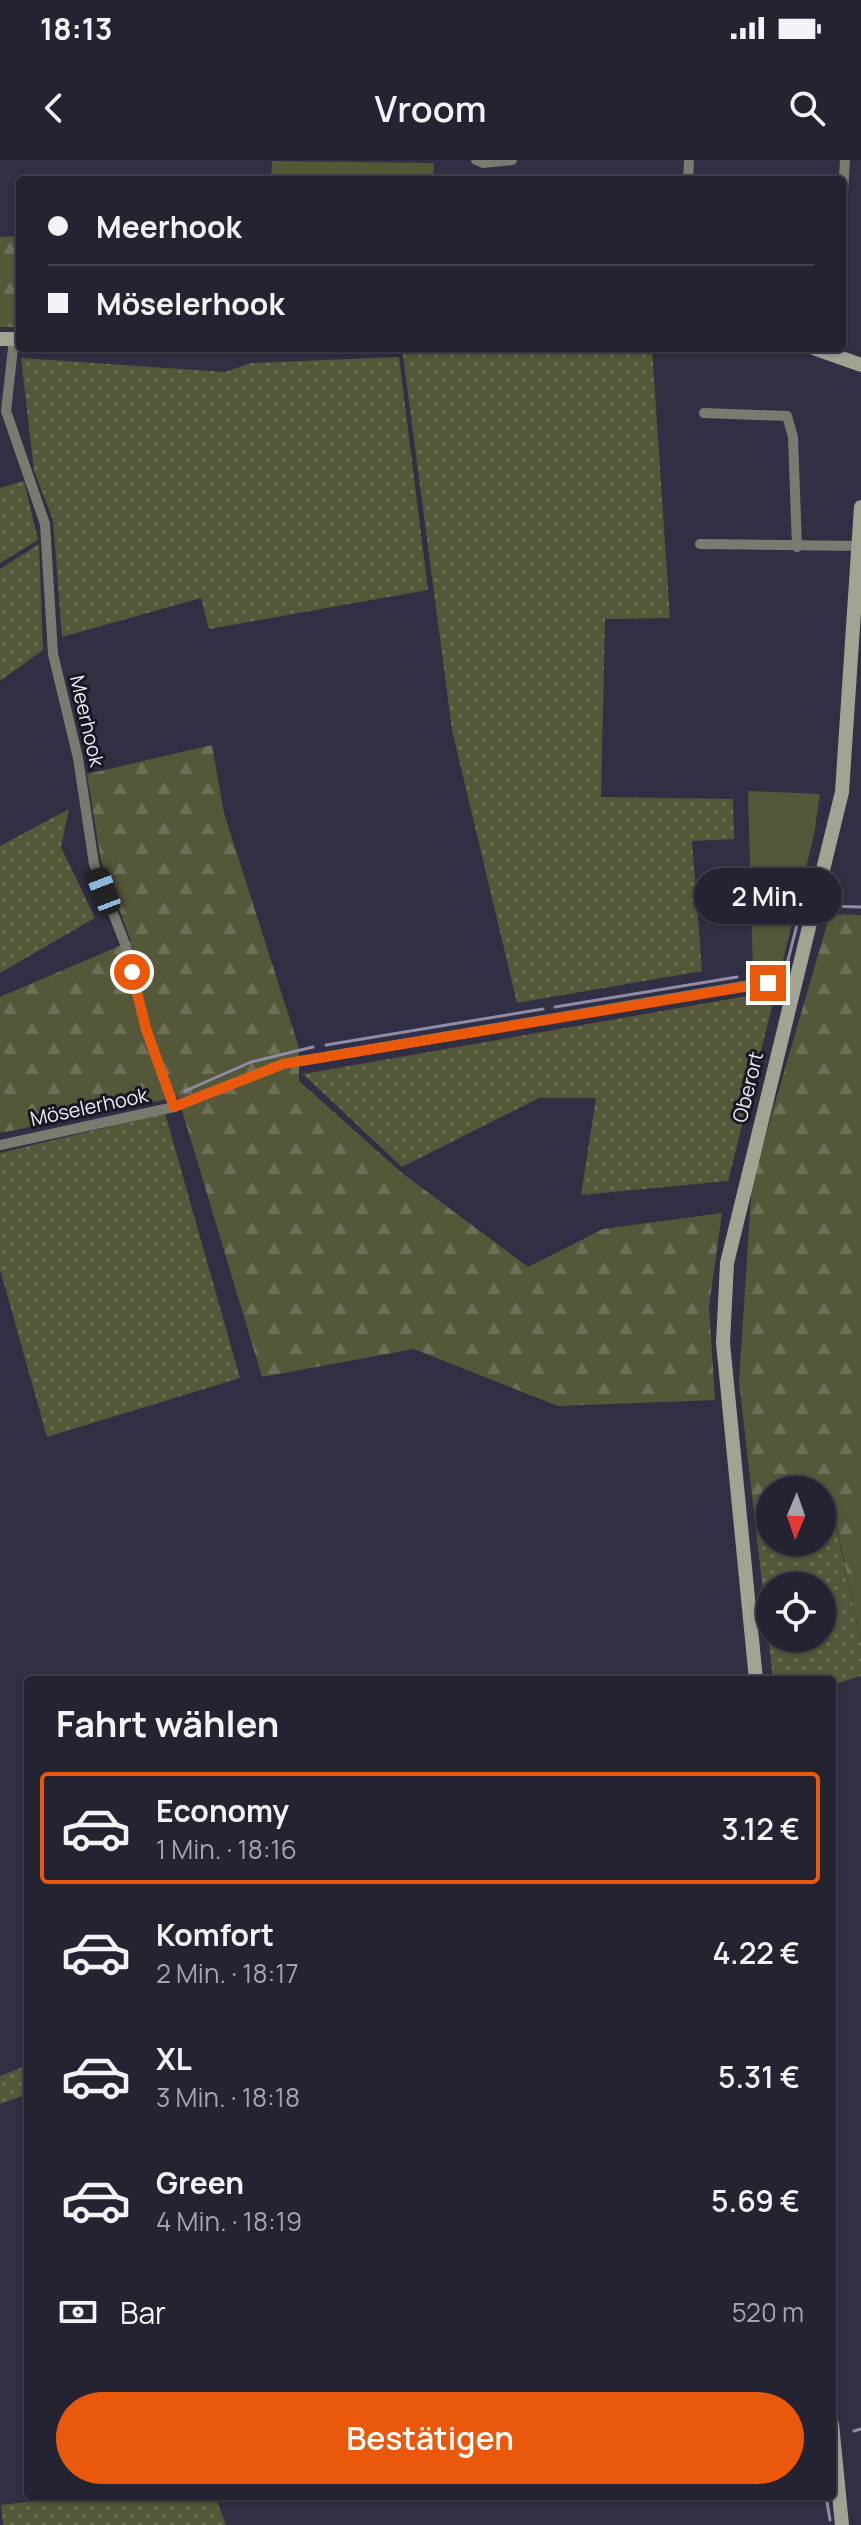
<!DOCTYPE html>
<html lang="de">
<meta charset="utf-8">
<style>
:root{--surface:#242332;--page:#302f3e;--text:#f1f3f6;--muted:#a3a4ac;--line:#41404d;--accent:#ea580c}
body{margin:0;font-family:Manrope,sans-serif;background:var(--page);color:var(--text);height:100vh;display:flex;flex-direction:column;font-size:30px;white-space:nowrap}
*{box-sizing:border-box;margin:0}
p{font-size:26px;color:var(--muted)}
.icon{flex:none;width:44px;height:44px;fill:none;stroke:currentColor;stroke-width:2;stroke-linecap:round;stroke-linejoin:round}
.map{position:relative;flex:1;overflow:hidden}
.panel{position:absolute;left:24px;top:1516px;width:812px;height:824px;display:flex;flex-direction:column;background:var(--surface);border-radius:8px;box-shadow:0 2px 6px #0004,0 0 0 2px var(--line)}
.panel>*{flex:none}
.top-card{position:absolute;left:16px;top:16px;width:830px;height:176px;border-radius:8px;box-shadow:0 2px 6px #0004,0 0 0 2px var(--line);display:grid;align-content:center;height:176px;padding:0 32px;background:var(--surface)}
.needle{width:52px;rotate:182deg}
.tools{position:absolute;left:756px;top:1316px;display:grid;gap:16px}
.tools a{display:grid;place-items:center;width:80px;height:80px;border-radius:50%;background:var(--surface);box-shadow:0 2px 6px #0004,0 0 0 2px var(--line);font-size:40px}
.end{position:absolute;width:36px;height:36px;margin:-18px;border:10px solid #ea580c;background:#fff;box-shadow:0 0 0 4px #fff}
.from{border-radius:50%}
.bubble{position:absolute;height:56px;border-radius:28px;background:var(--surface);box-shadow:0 2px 6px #0004,0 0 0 2px var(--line);font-size:26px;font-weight:600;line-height:56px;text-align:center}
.car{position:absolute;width:24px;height:48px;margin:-24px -12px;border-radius:10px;box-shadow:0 0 6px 2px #0007;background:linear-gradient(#222 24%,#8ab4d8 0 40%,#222 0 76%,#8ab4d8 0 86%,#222 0)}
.top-card b{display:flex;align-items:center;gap:28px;height:76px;font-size:30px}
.top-card b+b{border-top:2px solid var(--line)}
.top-card i{width:20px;height:20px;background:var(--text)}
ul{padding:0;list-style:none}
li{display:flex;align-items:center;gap:24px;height:112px;margin:0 16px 12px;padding:0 16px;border:4px solid transparent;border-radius:8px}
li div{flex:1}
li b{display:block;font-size:30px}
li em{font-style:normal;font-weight:600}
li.selected{border-color:var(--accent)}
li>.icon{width:72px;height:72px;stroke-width:1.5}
h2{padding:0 32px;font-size:36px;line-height:96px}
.pay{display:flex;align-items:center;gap:20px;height:88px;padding:0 32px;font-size:30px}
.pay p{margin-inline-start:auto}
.primary-button{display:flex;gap:16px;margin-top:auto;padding:16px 32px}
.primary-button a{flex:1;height:92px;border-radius:48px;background:var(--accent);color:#fff;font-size:32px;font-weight:600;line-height:92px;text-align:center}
.status{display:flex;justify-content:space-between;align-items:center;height:56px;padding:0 40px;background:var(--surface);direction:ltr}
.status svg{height:22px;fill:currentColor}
header{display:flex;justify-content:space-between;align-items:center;height:104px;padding:0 32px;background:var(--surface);font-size:36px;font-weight:600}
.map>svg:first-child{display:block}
.grass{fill:url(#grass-dots);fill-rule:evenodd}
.forest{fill:url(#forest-firs)}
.park{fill:#545838}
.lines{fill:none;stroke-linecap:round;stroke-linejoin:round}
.stream{stroke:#8d8ca9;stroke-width:3}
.street{stroke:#797b70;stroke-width:10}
.secondary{stroke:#a1a493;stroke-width:14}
.route{stroke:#ea580c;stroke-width:10}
.labels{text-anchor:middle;stroke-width:6;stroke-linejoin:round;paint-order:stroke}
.street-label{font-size:20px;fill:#ebebf8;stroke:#191822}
</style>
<div class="status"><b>18:13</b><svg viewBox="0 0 49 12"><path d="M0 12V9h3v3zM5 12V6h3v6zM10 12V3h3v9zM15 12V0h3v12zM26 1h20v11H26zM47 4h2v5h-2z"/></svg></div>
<header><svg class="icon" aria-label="back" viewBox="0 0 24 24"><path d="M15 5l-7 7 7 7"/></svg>Vroom<svg class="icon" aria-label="search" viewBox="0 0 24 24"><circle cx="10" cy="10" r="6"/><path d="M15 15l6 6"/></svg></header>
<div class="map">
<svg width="861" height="2365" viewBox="0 0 861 2365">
<defs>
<pattern id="grass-dots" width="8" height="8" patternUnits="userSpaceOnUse" patternTransform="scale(2)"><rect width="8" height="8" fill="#545838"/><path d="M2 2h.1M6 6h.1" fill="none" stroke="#6d7056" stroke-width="1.8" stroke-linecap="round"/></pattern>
<pattern id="forest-firs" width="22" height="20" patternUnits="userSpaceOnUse" patternTransform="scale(2)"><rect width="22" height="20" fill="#545838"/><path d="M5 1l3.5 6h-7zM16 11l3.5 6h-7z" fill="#6d7056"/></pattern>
</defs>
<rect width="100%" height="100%" fill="#302f43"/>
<g class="grass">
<path d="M 402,188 L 652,188 L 670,458 L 605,459 L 601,637 L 733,639 L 734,679 L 692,681 L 702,811 L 517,843 L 452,570 Z"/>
<path d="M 399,197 L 428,430 L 209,469 L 201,438 L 62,477 L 53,360 L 34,311 L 21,198 L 225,212 L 251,203 Z"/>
<path d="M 24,321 L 38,380 L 0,403 L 0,328 Z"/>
<path d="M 39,384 L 43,490 L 0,521 L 0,409 Z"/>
<path d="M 69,649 L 61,687 L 95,758 L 0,813 L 0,686 Z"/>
<path d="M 776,831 L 728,1021 L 581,1035 L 596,938 L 539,938 L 402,1007 L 303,914 Z"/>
<path d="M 165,953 L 240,1218 L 47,1277 L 0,1109 L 0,993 Z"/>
<path d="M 831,1342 L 861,1483 L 861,1516 L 832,1525 L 832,1520 L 773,1520 L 755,1361 L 770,1357 L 770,1382 L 822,1382 L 822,1345 ZM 770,1426 L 822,1426 L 822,1478 L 770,1478 Z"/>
<path d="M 28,1905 L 28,1934 L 0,1944 L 0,1916 Z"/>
<path d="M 75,2336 L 215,2336 L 226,2365 L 3,2365 L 1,2345 Z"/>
</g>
<g class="forest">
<path d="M 20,76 L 20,167 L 0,167 L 0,77 Z"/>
<path d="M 212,585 L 224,653 L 299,888 L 299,921 L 402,1013 L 528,1107 L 603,1069 L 722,1053 L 709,1146 L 715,1240 L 558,1246 L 414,1189 L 262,1217 L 178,937 L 0,973 L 0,837 L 131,781 L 101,701 L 87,614 Z"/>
<path d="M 830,754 L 861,755 L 861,1483 L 832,1343 L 822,1345 L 822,1330 L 770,1330 L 770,1357 L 755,1361 L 739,1222 L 752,1022 Z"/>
</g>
<g class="park">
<path d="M 272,1 L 434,3 L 433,20 L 271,20 Z"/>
<path d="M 748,631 L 820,634 L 814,675 L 782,804 L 753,813 Z"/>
</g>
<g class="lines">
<g class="stream">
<path d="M 827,746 L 861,747"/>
<path d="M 786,808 L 802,745"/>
<path d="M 555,847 L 737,817"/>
<path d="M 326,885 L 543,849"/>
<path d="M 185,931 L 251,902 L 313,887"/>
<path d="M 854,2271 L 861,2269"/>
<path d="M 826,2336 L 830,2360"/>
</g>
<g class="street">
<path d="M 476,0 L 483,3 L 512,0"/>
<path d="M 688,20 L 689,0"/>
<path d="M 842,49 L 845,0"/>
<path d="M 14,179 L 6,251 L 45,364 L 53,494 L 78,598 L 94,704 L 125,784 L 146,869 L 174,947"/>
<path d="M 704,253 L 787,256 L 793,277 L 797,387"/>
<path d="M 700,384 L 861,386"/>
<path d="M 0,985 L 174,947 L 283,904 L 750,825 L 795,824"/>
</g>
<g class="secondary">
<path d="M 0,179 L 20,179"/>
<path d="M 813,188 L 861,205"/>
<path d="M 756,1520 L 723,1183 L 727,1103 L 842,632 L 861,347"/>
<path d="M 832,2264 L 842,2365"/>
</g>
</g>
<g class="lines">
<path class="route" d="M 132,812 L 146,869 L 174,947 L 283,904 L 768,823"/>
</g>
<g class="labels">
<g class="street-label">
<text transform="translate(87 561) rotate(77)" y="7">Meerhook</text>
<text transform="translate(748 927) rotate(-76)" y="7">Oberort</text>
<text transform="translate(89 947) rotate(-12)" y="7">Möselerhook</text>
</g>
</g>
</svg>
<div class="tools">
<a><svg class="needle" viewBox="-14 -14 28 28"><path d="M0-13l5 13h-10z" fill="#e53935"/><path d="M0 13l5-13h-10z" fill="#a3a4ac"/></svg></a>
<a><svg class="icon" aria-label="locate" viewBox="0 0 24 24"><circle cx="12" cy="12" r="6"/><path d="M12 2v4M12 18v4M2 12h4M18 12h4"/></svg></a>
</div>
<i class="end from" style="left:132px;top:812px"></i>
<i class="end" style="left:768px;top:823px"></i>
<div class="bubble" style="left:694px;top:708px;width:148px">2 Min.</div>
<i class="car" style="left:104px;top:731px;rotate:339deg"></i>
<div class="top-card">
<b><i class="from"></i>Meerhook</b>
<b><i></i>Möselerhook</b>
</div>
<section class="panel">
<h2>Fahrt wählen</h2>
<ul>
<li class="selected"><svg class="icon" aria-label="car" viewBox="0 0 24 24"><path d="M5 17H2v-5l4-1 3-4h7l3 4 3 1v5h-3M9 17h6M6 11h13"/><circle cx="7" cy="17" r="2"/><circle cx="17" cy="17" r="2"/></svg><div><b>Economy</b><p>1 Min. · 18:16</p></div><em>3.12 €</em></li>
<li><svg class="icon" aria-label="car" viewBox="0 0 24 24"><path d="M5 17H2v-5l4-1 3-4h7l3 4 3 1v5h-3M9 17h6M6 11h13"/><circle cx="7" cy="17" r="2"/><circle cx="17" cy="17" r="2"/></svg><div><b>Komfort</b><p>2 Min. · 18:17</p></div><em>4.22 €</em></li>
<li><svg class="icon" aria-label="car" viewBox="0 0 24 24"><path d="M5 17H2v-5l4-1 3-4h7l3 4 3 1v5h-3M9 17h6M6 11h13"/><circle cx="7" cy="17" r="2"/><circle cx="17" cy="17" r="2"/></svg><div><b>XL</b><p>3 Min. · 18:18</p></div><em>5.31 €</em></li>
<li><svg class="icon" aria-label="car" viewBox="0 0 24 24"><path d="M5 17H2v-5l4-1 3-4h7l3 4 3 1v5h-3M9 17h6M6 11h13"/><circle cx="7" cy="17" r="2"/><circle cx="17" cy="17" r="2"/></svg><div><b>Green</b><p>4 Min. · 18:19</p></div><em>5.69 €</em></li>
</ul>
<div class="pay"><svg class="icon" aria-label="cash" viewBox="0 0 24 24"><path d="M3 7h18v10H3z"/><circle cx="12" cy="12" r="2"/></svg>Bar<p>520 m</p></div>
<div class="primary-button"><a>Bestätigen</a></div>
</section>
</div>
